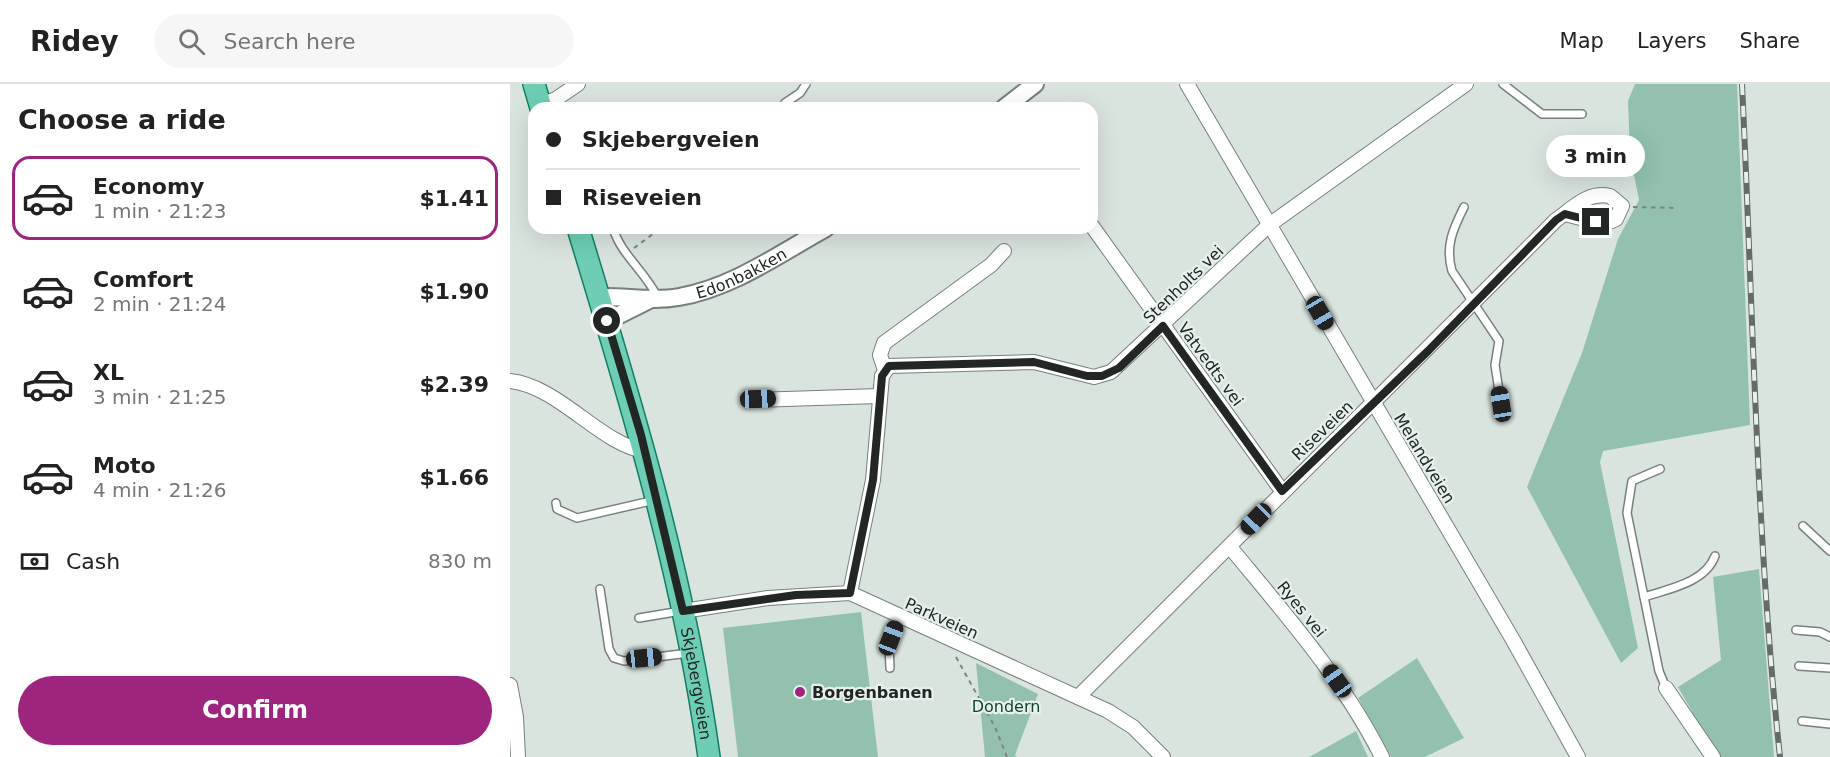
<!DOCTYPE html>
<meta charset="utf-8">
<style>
:root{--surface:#fff;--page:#f6f6f6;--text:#222;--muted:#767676;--line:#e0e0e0;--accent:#9e257d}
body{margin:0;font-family:"DejaVu Sans",sans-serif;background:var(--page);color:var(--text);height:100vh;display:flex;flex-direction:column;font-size:22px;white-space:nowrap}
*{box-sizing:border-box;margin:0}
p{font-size:20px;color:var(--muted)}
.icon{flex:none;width:33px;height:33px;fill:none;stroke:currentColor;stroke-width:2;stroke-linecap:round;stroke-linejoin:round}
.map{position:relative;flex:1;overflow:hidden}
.details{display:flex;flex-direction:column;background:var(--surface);width:510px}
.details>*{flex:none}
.top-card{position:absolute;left:18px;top:18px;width:570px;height:132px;border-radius:18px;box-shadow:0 6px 24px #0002;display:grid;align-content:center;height:132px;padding:0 18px;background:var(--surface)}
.end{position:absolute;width:27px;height:27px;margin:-14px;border:8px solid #222625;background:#fff;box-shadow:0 0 0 3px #fff}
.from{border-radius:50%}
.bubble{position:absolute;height:42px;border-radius:21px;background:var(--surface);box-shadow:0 6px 24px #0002;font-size:20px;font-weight:700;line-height:42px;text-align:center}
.car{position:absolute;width:18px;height:36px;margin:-18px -9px;border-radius:8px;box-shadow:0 0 4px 2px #0007;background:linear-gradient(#222 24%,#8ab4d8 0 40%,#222 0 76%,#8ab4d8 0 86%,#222 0)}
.top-card b{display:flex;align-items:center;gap:21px;height:57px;font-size:22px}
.top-card b+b{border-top:2px solid var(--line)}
.top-card i{width:15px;height:15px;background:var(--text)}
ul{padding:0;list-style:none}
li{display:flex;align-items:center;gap:18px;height:84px;margin:0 12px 9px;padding:0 6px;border:3px solid transparent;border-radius:18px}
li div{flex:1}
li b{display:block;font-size:22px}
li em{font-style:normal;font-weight:700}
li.on{border-color:var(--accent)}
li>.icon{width:54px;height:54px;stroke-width:1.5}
h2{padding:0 18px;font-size:27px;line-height:72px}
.pay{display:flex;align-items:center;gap:15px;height:66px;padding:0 18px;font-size:22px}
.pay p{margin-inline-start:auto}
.primary-button{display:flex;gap:12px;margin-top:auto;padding:12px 18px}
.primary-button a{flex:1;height:69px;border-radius:36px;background:var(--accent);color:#fff;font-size:24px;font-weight:700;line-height:69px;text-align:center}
header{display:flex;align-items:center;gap:36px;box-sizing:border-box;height:84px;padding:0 30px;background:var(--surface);border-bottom:2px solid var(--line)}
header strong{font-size:28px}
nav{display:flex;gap:33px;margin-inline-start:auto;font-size:21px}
.search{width:420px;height:54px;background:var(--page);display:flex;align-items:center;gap:15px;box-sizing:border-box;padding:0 21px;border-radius:33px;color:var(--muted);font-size:22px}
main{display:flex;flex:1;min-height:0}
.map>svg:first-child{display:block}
.green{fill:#93c1ae}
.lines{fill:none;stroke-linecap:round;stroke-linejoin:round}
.service-casing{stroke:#76807c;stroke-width:10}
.minor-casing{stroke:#76807c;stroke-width:16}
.tertiary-casing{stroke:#76807c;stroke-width:20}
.primary-casing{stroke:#137e63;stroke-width:24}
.path{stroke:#7d8582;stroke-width:2;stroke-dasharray:4.5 4.5;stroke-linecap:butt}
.service{stroke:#fff;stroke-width:7}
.minor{stroke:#fff;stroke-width:14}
.tertiary{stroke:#fff;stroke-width:16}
.primary{stroke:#6dceb5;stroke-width:21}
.rail-casing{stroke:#646b68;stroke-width:6}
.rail{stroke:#e6f1ec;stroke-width:4;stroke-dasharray:11;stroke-linecap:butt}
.route{stroke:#222625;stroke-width:8}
.poi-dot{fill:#9e257d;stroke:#e6f1ec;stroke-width:2}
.labels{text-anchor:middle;stroke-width:4.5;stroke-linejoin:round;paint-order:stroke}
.street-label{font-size:16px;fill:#222625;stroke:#e6f1ec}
.poi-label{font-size:16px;font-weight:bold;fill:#222625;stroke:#e6f1ec;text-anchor:start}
.park-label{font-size:16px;fill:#0e3f2f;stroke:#e6f1ec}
</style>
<header>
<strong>Ridey</strong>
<div class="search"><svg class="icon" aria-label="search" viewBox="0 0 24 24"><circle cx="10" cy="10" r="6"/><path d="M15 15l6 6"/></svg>Search here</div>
<nav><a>Map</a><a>Layers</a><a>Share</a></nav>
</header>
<main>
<section class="details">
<h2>Choose a ride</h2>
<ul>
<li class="on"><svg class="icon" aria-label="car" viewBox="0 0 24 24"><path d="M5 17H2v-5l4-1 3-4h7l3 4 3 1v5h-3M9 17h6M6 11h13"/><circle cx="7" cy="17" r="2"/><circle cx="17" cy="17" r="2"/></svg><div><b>Economy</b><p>1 min · 21:23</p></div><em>$1.41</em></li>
<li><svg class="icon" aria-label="car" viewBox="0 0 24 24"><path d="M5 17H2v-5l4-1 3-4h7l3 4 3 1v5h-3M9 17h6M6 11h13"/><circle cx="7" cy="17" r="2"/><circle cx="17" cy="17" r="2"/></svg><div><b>Comfort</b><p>2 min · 21:24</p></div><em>$1.90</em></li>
<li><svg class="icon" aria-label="car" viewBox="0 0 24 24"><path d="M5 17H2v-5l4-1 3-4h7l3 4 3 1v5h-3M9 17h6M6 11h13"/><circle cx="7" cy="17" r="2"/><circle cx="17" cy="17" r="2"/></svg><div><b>XL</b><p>3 min · 21:25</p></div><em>$2.39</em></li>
<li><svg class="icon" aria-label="car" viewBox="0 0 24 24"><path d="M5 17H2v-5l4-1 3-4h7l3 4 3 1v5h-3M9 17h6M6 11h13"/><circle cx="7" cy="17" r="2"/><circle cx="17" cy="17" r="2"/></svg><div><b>Moto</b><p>4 min · 21:26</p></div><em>$1.66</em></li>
</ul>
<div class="pay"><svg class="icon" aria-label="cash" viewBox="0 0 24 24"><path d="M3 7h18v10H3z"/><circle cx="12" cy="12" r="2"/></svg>Cash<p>830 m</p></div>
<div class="primary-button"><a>Confirm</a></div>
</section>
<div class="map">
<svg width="1320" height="673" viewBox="0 0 1320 673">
<rect width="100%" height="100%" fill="#d9e4df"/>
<g class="green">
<path d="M 1125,0 L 1227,0 L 1240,341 L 1093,367 L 1090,378 L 1128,564 L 1111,579 L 1017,403 L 1072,269 L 1108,155 L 1129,116 L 1120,71 L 1118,17 Z"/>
<path d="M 1249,485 L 1264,673 L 1208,673 L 1168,603 L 1211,576 L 1203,493 Z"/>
<path d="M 351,528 L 368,673 L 228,673 L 213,544 Z"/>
<path d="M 907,574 L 954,654 L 915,673 L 881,673 L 848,614 Z"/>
<path d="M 466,579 L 528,610 L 505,671 L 507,673 L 475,673 Z"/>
<path d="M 846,647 L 858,673 L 799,673 Z"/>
</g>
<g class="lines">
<defs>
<g id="service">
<path d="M 993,0 L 1032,30 L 1072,30"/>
<path d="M 275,19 L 290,9 L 296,0"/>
<path d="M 954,123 C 943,145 935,162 942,187 L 989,257 L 985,281 L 991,320"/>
<path d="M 103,144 C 111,171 135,187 148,214"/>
<path d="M 1150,385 L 1122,397 L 1117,429 L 1149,587 L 1156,604"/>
<path d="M 46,419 L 47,425 L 67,434 L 145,416"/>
<path d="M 1293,442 L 1320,467"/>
<path d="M 90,505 L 99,565 L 104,574 L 114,577 L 179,569"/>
<path d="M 1134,513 C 1158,505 1195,499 1205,472"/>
<path d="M 129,534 L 171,527"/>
<path d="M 1286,546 L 1310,548 L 1320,553"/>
<path d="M 1289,582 L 1320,584"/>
<path d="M 380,584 L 379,561 L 389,534"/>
<path d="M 1292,637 L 1320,640"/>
</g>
<g id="minor">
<path d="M 677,0 L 1003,556 L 1068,673"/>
<path d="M 30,21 L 46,15 L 68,0"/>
<path d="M 582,142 L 772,407"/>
<path d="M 375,286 L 370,271 L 374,259 L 481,181 L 494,167"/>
<path d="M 0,297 C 49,302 91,361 135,367"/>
<path d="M 248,316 L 369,312"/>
<path d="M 720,463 C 775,530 833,595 872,673"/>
<path d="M 340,509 L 363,396 L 372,292 L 379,282 L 524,278 L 584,293 L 601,288 L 759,141 L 956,0"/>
<path d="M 173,527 L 258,514 L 340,509 L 598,627 L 623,643 L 653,673"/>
<path d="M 0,601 L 6,633 L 8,673"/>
<path d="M 1156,604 L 1203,673"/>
<path d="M 568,613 L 1046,136 C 1063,124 1078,107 1100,112 L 1112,122 L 1106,135 L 1097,139 L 1086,138 L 1055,130"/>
</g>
<g id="tertiary">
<path d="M 494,24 L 525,0"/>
<path id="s1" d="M 90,213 C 116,212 142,218 169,213 C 222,204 269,170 316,144"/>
<path d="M 97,237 L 139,216"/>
</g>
<g id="primary">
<path d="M 24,0 L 31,24"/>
<path id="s2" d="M 68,144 C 121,318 174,492 199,673"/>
</g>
</defs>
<use href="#service" class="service-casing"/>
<use href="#minor" class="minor-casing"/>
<use href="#tertiary" class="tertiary-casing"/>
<use href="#primary" class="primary-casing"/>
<g class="path">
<path d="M 1123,123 L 1168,124"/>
<path d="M 124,164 L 151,144"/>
<path d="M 446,573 L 485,643 L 497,673"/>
</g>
<use href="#service" class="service"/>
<use href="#minor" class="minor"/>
<use href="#tertiary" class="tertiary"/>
<use href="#primary" class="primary"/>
<defs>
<path id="rail" d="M 1232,0 C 1243,224 1246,450 1270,673"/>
</defs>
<use href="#rail" class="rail-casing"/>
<use href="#rail" class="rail"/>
</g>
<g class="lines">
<path class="route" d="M 97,237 L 131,351 L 173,527 L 286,511 L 340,509 L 363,396 L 372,292 L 379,282 L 524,278 L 577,292 L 592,292 L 609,284 L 653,242 L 772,407 L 918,267 L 1046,136 L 1055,130 L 1086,138"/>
</g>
<circle class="poi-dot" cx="290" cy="608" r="6"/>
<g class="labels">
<g class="street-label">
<text dy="6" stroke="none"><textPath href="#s1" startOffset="146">Edonbakken</textPath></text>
<text transform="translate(673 200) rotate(-44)" y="6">Stenholts vei</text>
<text transform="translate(701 280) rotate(54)" y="6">Vatvedts vei</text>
<text transform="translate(812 346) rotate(-44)" y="6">Riseveien</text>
<text transform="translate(915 374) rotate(59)" y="6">Melandveien</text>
<text transform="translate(792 525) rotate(51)" y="6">Ryes vei</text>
<text transform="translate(432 534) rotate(24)" y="6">Parkveien</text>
<text dy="6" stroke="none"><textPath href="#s2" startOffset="471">Skjebergveien</textPath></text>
</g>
<g class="poi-label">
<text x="302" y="614">Borgenbanen</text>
</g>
<g class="park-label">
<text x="496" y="628">Dondern</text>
</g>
</g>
</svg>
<i class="end from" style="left:97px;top:237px"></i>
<i class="end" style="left:1086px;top:138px"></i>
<div class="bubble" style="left:1036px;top:51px;width:99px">3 min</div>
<i class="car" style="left:810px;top:229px;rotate:150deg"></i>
<i class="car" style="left:248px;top:315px;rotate:88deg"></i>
<i class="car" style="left:991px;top:320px;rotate:351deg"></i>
<i class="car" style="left:746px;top:435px;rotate:224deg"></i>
<i class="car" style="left:381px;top:554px;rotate:21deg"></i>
<i class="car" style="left:134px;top:574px;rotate:84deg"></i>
<i class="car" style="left:827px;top:597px;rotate:325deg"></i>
<div class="top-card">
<b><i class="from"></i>Skjebergveien</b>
<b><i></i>Riseveien</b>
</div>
</div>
</main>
